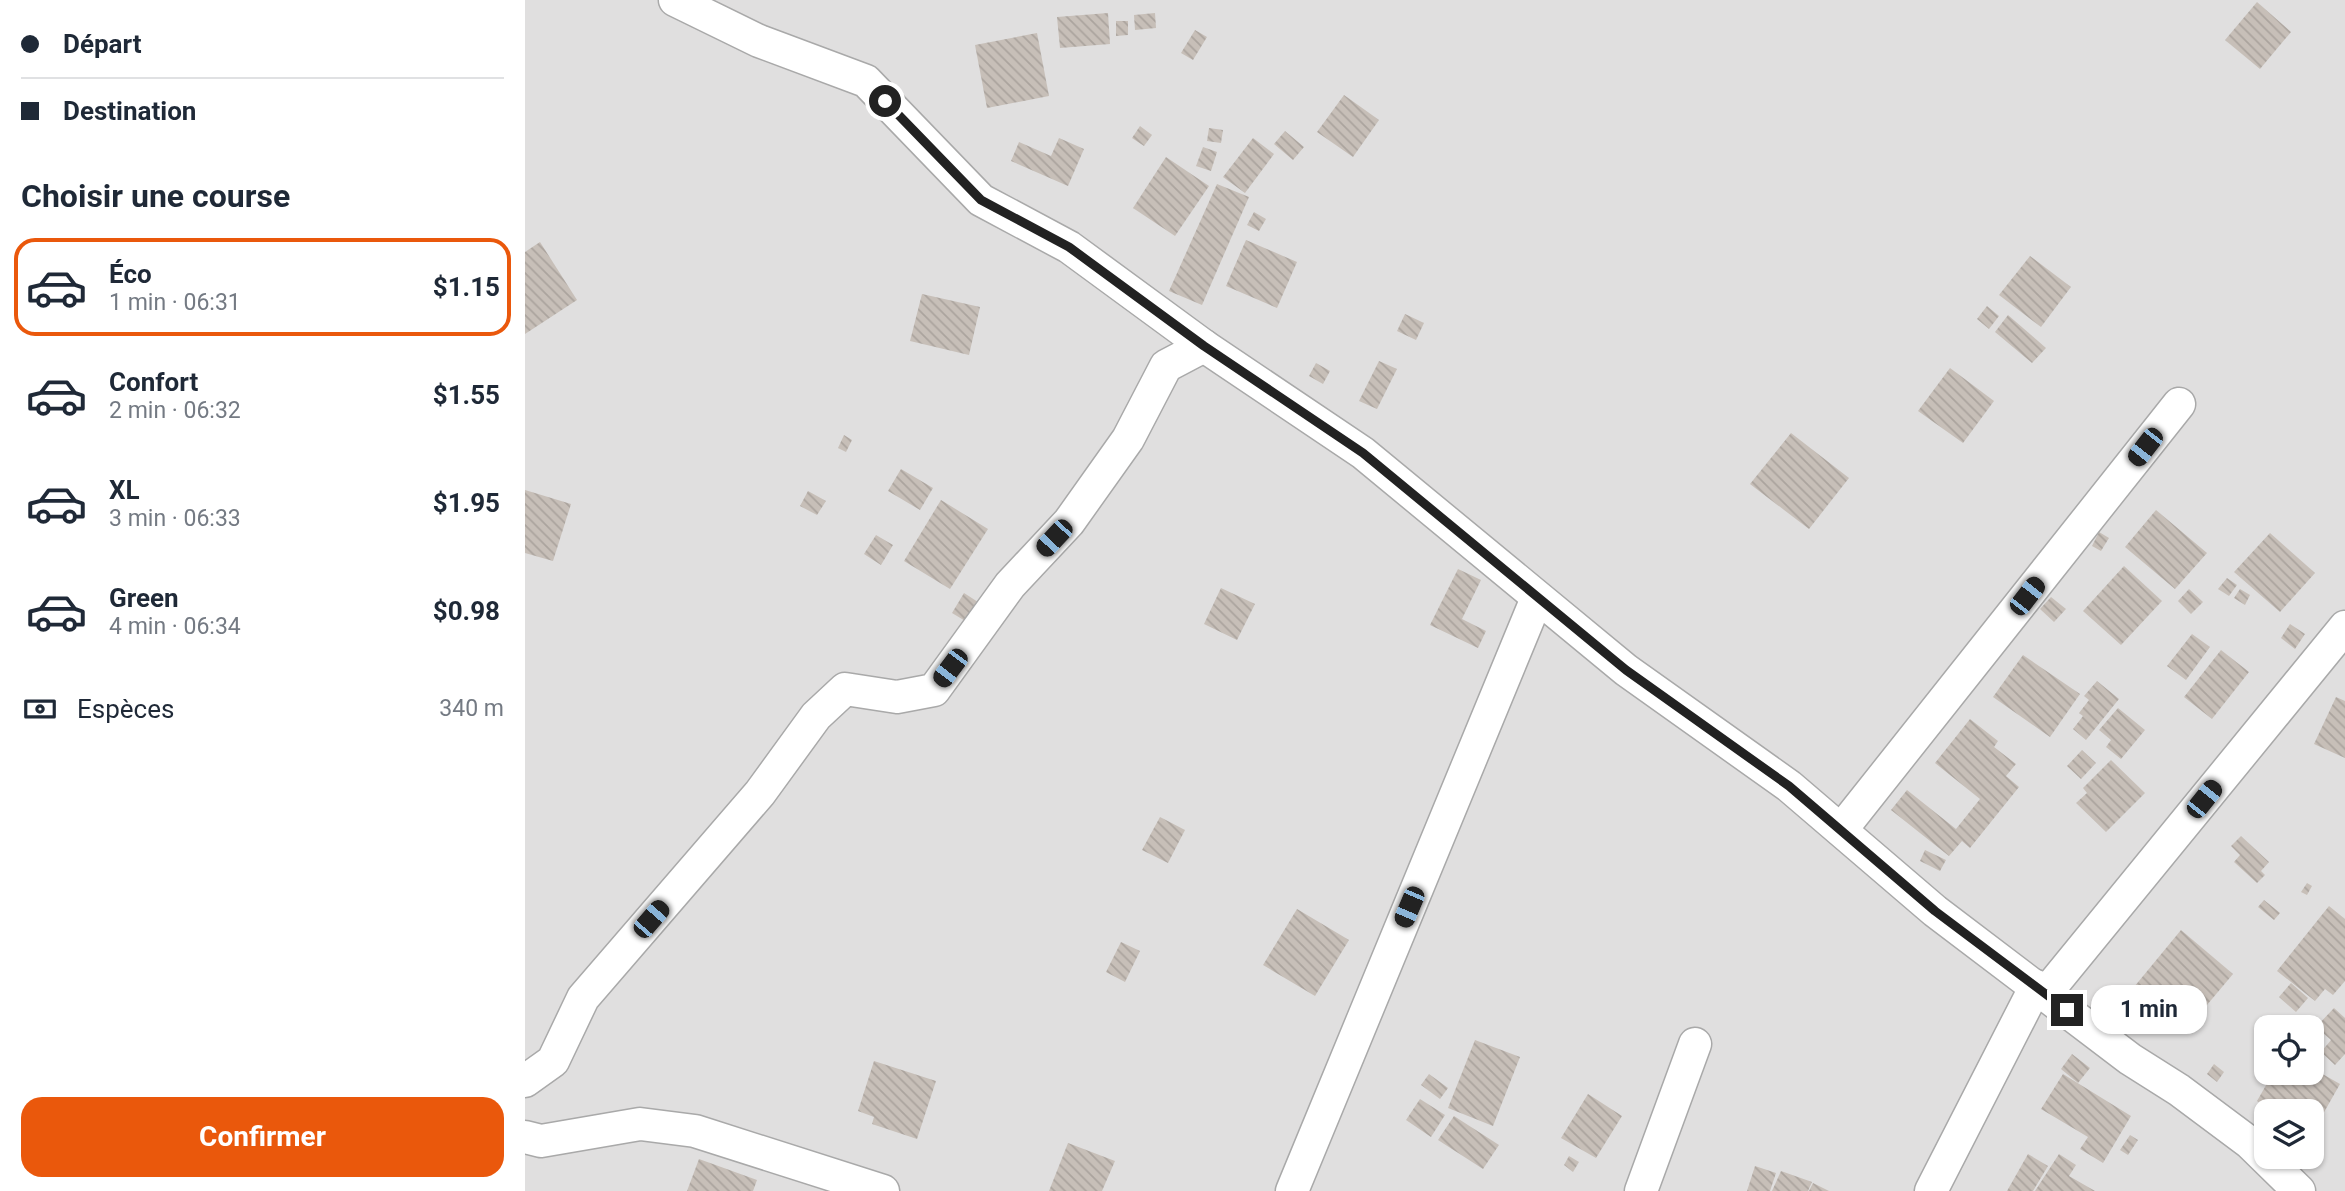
<!DOCTYPE html>
<html lang="fr">
<meta charset="utf-8">
<style>
:root{--surface:#fff;--page:#f6f6f7;--text:#1f2937;--muted:#747a83;--line:#e0e1e3;--accent:#ea580c}
body{margin:0;font-family:Roboto,sans-serif;background:var(--page);color:var(--text);height:100vh;display:flex;flex-direction:column;font-size:26px;white-space:nowrap}
*{box-sizing:border-box;margin:0}
p{font-size:23px;color:var(--muted)}
.icon{flex:none;width:38px;height:38px;fill:none;stroke:currentColor;stroke-width:2;stroke-linecap:round;stroke-linejoin:round}
.map{position:relative;flex:1;overflow:hidden}
.side{display:flex;flex-direction:column;background:var(--surface);width:525px}
.side>*{flex:none}
.hud{display:grid;align-content:center;height:154px;padding:0 21px;background:var(--surface)}
.buttons{position:absolute;left:1729px;top:1015px;display:grid;gap:14px}
.buttons a{display:grid;place-items:center;width:70px;height:70px;border-radius:14px;background:var(--surface);box-shadow:0 2px 5px #0004;font-size:35px}
.end{position:absolute;width:32px;height:32px;margin:-16px;border:9px solid #222;background:#fff;box-shadow:0 0 0 4px #fff}
.from{border-radius:50%}
.bubble{position:absolute;height:49px;border-radius:21px;background:var(--surface);box-shadow:0 2px 5px #0004;font-size:23px;font-weight:700;line-height:49px;text-align:center}
.car{position:absolute;width:21px;height:42px;margin:-21px -10px;border-radius:9px;box-shadow:0 0 5px 2px #0007;background:linear-gradient(#222 24%,#8ab4d8 0 40%,#222 0 76%,#8ab4d8 0 86%,#222 0)}
.hud b{display:flex;align-items:center;gap:24px;height:66px;font-size:26px}
.hud b+b{border-top:2px solid var(--line)}
.hud i{width:18px;height:18px;background:var(--text)}
ul{padding:0;list-style:none}
li{display:flex;align-items:center;gap:21px;height:98px;margin:0 14px 10px;padding:0 7px;border:4px solid transparent;border-radius:21px}
li div{flex:1}
li b{display:block;font-size:26px}
li em{font-style:normal;font-weight:700}
li.on{border-color:var(--accent)}
li>.icon{width:63px;height:63px;stroke-width:1.5}
h2{padding:0 21px;font-size:32px;line-height:84px}
.pay{display:flex;align-items:center;gap:18px;height:77px;padding:0 21px;font-size:26px}
.pay p{margin-inline-start:auto}
.action{display:flex;gap:14px;margin-top:auto;padding:14px 21px}
.action a{flex:1;height:80px;border-radius:21px;background:var(--accent);color:#fff;font-size:28px;font-weight:700;line-height:80px;text-align:center}
main{display:flex;flex:1;min-height:0}
.map>svg:first-child{display:block}
.residential{fill:#e0dfdf;fill-rule:evenodd}
.building{fill:url(#building-back-hatch)}
.lines{fill:none;stroke-linecap:round;stroke-linejoin:round}
.minor-casing{stroke:#a9a9a9;stroke-width:35}
.minor{stroke:#fff;stroke-width:32}
.route{stroke:#222;stroke-width:9}
</style>
<main>
<section class="side">
<div class="hud">
<b><i class="from"></i>Départ</b>
<b><i></i>Destination</b>
</div>
<h2>Choisir une course</h2>
<ul>
<li class="on"><svg class="icon" aria-label="car" viewBox="0 0 24 24"><path d="M5 17H2v-5l4-1 3-4h7l3 4 3 1v5h-3M9 17h6M6 11h13"/><circle cx="7" cy="17" r="2"/><circle cx="17" cy="17" r="2"/></svg><div><b>Éco</b><p>1 min · 06:31</p></div><em>$1.15</em></li>
<li><svg class="icon" aria-label="car" viewBox="0 0 24 24"><path d="M5 17H2v-5l4-1 3-4h7l3 4 3 1v5h-3M9 17h6M6 11h13"/><circle cx="7" cy="17" r="2"/><circle cx="17" cy="17" r="2"/></svg><div><b>Confort</b><p>2 min · 06:32</p></div><em>$1.55</em></li>
<li><svg class="icon" aria-label="car" viewBox="0 0 24 24"><path d="M5 17H2v-5l4-1 3-4h7l3 4 3 1v5h-3M9 17h6M6 11h13"/><circle cx="7" cy="17" r="2"/><circle cx="17" cy="17" r="2"/></svg><div><b>XL</b><p>3 min · 06:33</p></div><em>$1.95</em></li>
<li><svg class="icon" aria-label="car" viewBox="0 0 24 24"><path d="M5 17H2v-5l4-1 3-4h7l3 4 3 1v5h-3M9 17h6M6 11h13"/><circle cx="7" cy="17" r="2"/><circle cx="17" cy="17" r="2"/></svg><div><b>Green</b><p>4 min · 06:34</p></div><em>$0.98</em></li>
</ul>
<div class="pay"><svg class="icon" aria-label="cash" viewBox="0 0 24 24"><path d="M3 7h18v10H3z"/><circle cx="12" cy="12" r="2"/></svg>Espèces<p>340 m</p></div>
<div class="action"><a>Confirmer</a></div>
</section>
<div class="map">
<svg width="1820" height="1191" viewBox="0 0 1820 1191">
<defs>
<pattern id="building-back-hatch" width="6" height="6" patternUnits="userSpaceOnUse" patternTransform="scale(1.75)"><rect width="6" height="6" fill="#c7bfb8"/><path d="M-1 5l2 2M0 0l6 6M5-1l2 2" fill="none" stroke="#aba49e"/></pattern>
</defs>
<rect width="100%" height="100%" fill="#f2efe9"/>
<path class="residential" d="M 0,0 L 1820,0 L 1820,1191 L 0,1191 ZM 1741,1027 L 1787,1027 L 1787,1073 L 1741,1073 ZM 1741,1111 L 1787,1111 L 1787,1157 L 1741,1157 Z"/>
<g class="building">
<path d="M 1732,2 L 1766,32 L 1735,69 L 1700,40 Z"/>
<path d="M 583,13 L 585,44 L 535,48 L 532,17 Z"/>
<path d="M 630,13 L 631,28 L 610,30 L 609,15 Z"/>
<path d="M 591,21 L 603,21 L 603,35 L 591,36 Z"/>
<path d="M 670,30 L 682,37 L 668,60 L 656,53 Z"/>
<path d="M 512,33 L 524,96 L 462,108 L 450,45 Z"/>
<path d="M 819,95 L 854,120 L 828,157 L 792,132 Z"/>
<path d="M 615,126 L 627,135 L 619,146 L 607,138 Z"/>
<path d="M 684,128 L 698,130 L 696,143 L 682,141 Z"/>
<path d="M 760,131 L 779,147 L 768,160 L 749,144 Z"/>
<path d="M 534,138 L 559,149 L 543,186 L 486,161 L 494,142 L 526,156 Z"/>
<path d="M 728,138 L 749,154 L 720,193 L 698,177 Z"/>
<path d="M 678,147 L 692,152 L 686,171 L 671,166 Z"/>
<path d="M 641,157 L 684,186 L 650,236 L 608,208 Z"/>
<path d="M 692,184 L 724,197 L 677,305 L 644,291 Z"/>
<path d="M 729,212 L 741,219 L 734,231 L 722,225 Z"/>
<path d="M 721,240 L 772,262 L 752,308 L 701,286 Z"/>
<path d="M 15,242 L 52,300 L 0,334 L 0,252 Z"/>
<path d="M 1505,256 L 1546,287 L 1516,327 L 1474,295 Z"/>
<path d="M 397,294 L 455,307 L 444,355 L 385,341 Z"/>
<path d="M 1462,306 L 1474,316 L 1464,329 L 1452,319 Z"/>
<path d="M 880,314 L 899,323 L 891,340 L 872,331 Z"/>
<path d="M 1483,315 L 1521,348 L 1507,363 L 1470,332 Z"/>
<path d="M 854,361 L 872,369 L 852,409 L 834,401 Z"/>
<path d="M 791,363 L 805,371 L 798,384 L 784,376 Z"/>
<path d="M 1425,368 L 1469,401 L 1438,443 L 1393,411 Z"/>
<path d="M 1266,433 L 1324,478 L 1284,529 L 1225,484 Z"/>
<path d="M 319,435 L 327,440 L 321,452 L 313,448 Z"/>
<path d="M 376,469 L 408,488 L 395,510 L 363,491 Z"/>
<path d="M 0,490 L 46,504 L 28,561 L 0,553 Z"/>
<path d="M 283,491 L 301,501 L 292,515 L 275,506 Z"/>
<path d="M 416,500 L 463,529 L 425,589 L 379,561 Z"/>
<path d="M 1631,510 L 1682,553 L 1650,589 L 1600,547 Z"/>
<path d="M 1574,532 L 1584,538 L 1576,551 L 1567,546 Z"/>
<path d="M 1745,533 L 1790,573 L 1755,612 L 1709,572 Z"/>
<path d="M 351,535 L 368,545 L 356,565 L 339,554 Z"/>
<path d="M 1599,566 L 1637,601 L 1596,645 L 1558,611 Z"/>
<path d="M 933,569 L 956,580 L 937,619 L 961,631 L 953,648 L 905,625 Z"/>
<path d="M 1702,578 L 1712,585 L 1704,596 L 1693,589 Z"/>
<path d="M 696,588 L 730,604 L 712,640 L 679,624 Z"/>
<path d="M 1664,589 L 1678,602 L 1666,614 L 1653,601 Z"/>
<path d="M 1715,589 L 1725,595 L 1720,605 L 1709,598 Z"/>
<path d="M 439,593 L 453,602 L 442,622 L 427,613 Z"/>
<path d="M 1526,597 L 1541,609 L 1529,622 L 1515,609 Z"/>
<path d="M 1765,624 L 1780,634 L 1770,649 L 1756,638 Z"/>
<path d="M 1667,634 L 1685,647 L 1661,680 L 1642,666 Z"/>
<path d="M 1696,650 L 1724,672 L 1687,719 L 1659,697 Z"/>
<path d="M 1498,655 L 1555,694 L 1525,737 L 1468,697 Z"/>
<path d="M 1572,681 L 1594,699 L 1561,740 L 1548,729 L 1558,716 L 1554,713 L 1564,700 L 1559,696 Z"/>
<path d="M 1811,697 L 1820,701 L 1820,758 L 1789,744 Z"/>
<path d="M 1593,708 L 1620,730 L 1596,759 L 1581,747 L 1586,740 L 1574,730 Z"/>
<path d="M 1445,719 L 1473,741 L 1469,747 L 1491,764 L 1481,776 L 1494,787 L 1445,848 L 1437,841 L 1424,856 L 1366,810 L 1382,790 L 1431,829 L 1455,799 L 1410,763 Z"/>
<path d="M 1557,750 L 1571,763 L 1556,779 L 1542,766 Z"/>
<path d="M 1586,760 L 1620,793 L 1581,832 L 1551,803 L 1562,793 L 1558,788 Z"/>
<path d="M 635,817 L 660,830 L 643,863 L 617,850 Z"/>
<path d="M 1716,836 L 1744,862 L 1736,871 L 1740,875 L 1732,883 L 1709,862 L 1715,855 L 1706,846 Z"/>
<path d="M 1400,850 L 1421,860 L 1415,871 L 1395,861 Z"/>
<path d="M 1782,883 L 1787,886 L 1782,895 L 1776,892 Z"/>
<path d="M 1739,900 L 1755,913 L 1749,920 L 1733,907 Z"/>
<path d="M 1804,906 L 1820,919 L 1820,981 L 1808,995 L 1800,989 L 1790,1001 L 1752,971 Z"/>
<path d="M 772,909 L 824,940 L 790,996 L 738,965 Z"/>
<path d="M 1656,930 L 1708,974 L 1661,1030 L 1609,987 Z"/>
<path d="M 596,942 L 615,951 L 600,982 L 581,972 Z"/>
<path d="M 1766,983 L 1783,998 L 1771,1012 L 1754,997 Z"/>
<path d="M 1809,1008 L 1820,1018 L 1820,1054 L 1810,1065 L 1796,1052 L 1806,1040 L 1791,1027 Z"/>
<path d="M 950,1040 L 995,1057 L 968,1126 L 923,1108 Z"/>
<path d="M 1547,1054 L 1565,1068 L 1553,1083 L 1536,1069 Z"/>
<path d="M 349,1061 L 411,1081 L 392,1139 L 347,1124 L 349,1117 L 333,1111 Z"/>
<path d="M 1689,1064 L 1699,1072 L 1692,1082 L 1682,1074 Z"/>
<path d="M 1787,1068 L 1815,1084 L 1789,1130 L 1787,1111 L 1770,1111 L 1763,1105 L 1759,1111 L 1749,1111 L 1732,1101 L 1748,1073 L 1787,1073 Z"/>
<path d="M 904,1074 L 923,1088 L 915,1099 L 896,1085 Z"/>
<path d="M 1538,1074 L 1606,1116 L 1578,1163 L 1555,1149 L 1563,1137 L 1516,1109 Z"/>
<path d="M 1063,1094 L 1097,1116 L 1071,1158 L 1036,1138 Z"/>
<path d="M 895,1099 L 920,1115 L 906,1137 L 881,1120 Z"/>
<path d="M 929,1116 L 974,1145 L 958,1169 L 913,1140 Z"/>
<path d="M 1605,1135 L 1613,1140 L 1603,1155 L 1595,1150 Z"/>
<path d="M 543,1143 L 590,1161 L 577,1191 L 524,1191 Z"/>
<path d="M 1503,1154 L 1523,1166 L 1508,1191 L 1482,1191 Z"/>
<path d="M 1534,1154 L 1551,1165 L 1544,1176 L 1570,1191 L 1510,1191 Z"/>
<path d="M 1044,1156 L 1054,1162 L 1048,1172 L 1039,1165 Z"/>
<path d="M 174,1159 L 232,1180 L 228,1191 L 162,1191 Z"/>
<path d="M 1230,1166 L 1251,1173 L 1245,1191 L 1222,1191 Z"/>
<path d="M 1256,1171 L 1287,1182 L 1283,1191 L 1247,1191 Z"/>
<path d="M 1288,1183 L 1304,1191 L 1284,1191 Z"/>
</g>
<g class="lines">
<defs>
<g id="minor">
<path d="M 150,0 L 234,41 L 341,81 L 456,200 L 544,247 L 679,346 L 838,453 L 1101,670 L 1264,786 L 1410,911 L 1605,1059 L 1654,1090 L 1725,1143 L 1774,1191"/>
<path d="M 1316,830 L 1654,404"/>
<path d="M 1521,993 L 1820,627"/>
<path d="M 0,1081 L 28,1061 L 58,998 L 235,793 L 291,716 L 320,689 L 372,697 L 409,690 L 485,585 L 544,522 L 603,439 L 641,366 L 679,346"/>
<path d="M 0,1137 L 16,1141 L 115,1124 L 170,1131 L 358,1191"/>
<path d="M 767,1191 L 1012,598"/>
<path d="M 1116,1191 L 1170,1044"/>
<path d="M 1406,1191 L 1511,986"/>
</g>
</defs>
<use href="#minor" class="minor-casing"/>
<use href="#minor" class="minor"/>
</g>
<g class="lines">
<path class="route" d="M 360,101 L 456,200 L 544,247 L 679,346 L 838,453 L 1101,670 L 1264,786 L 1410,911 L 1542,1010"/>
</g>
</svg>
<div class="buttons">
<a><svg class="icon" aria-label="locate" viewBox="0 0 24 24"><circle cx="12" cy="12" r="6"/><path d="M12 2v4M12 18v4M2 12h4M18 12h4"/></svg></a>
<a><svg class="icon" aria-label="layers" viewBox="0 0 24 24"><path d="M12 4l9 5-9 5-9-5zM3 14l9 5 9-5"/></svg></a>
</div>
<i class="end from" style="left:360px;top:101px"></i>
<i class="end" style="left:1542px;top:1010px"></i>
<div class="bubble" style="left:1566px;top:985px;width:116px">1 min</div>
<i class="car" style="left:1620px;top:447px;rotate:218deg"></i>
<i class="car" style="left:529px;top:538px;rotate:223deg"></i>
<i class="car" style="left:1502px;top:596px;rotate:38deg"></i>
<i class="car" style="left:425px;top:668px;rotate:217deg"></i>
<i class="car" style="left:1679px;top:799px;rotate:39deg"></i>
<i class="car" style="left:884px;top:907px;rotate:203deg"></i>
<i class="car" style="left:126px;top:919px;rotate:41deg"></i>
</div>
</main>
